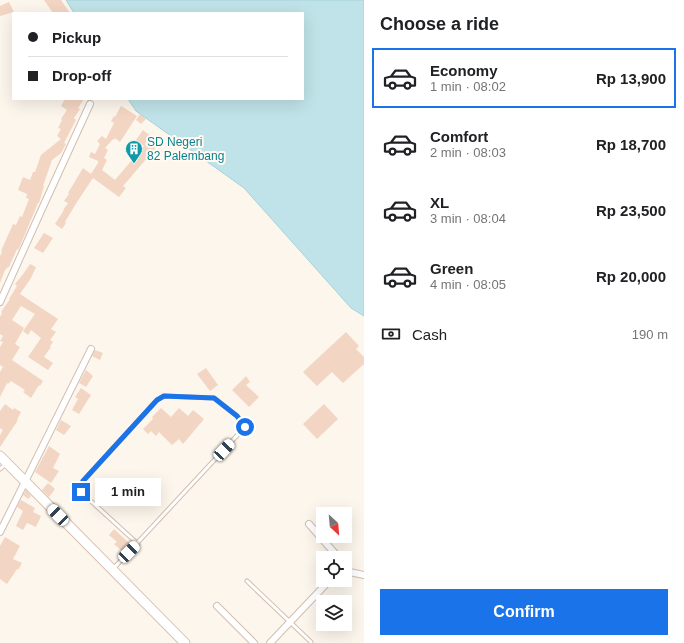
<!DOCTYPE html>
<meta charset="utf-8">
<style>
:root{--surface:#fff;--page:#f2f2f2;--text:#202124;--muted:#757577;--line:#e0e0e0;--accent:#1a73e8}
body{margin:0;font-family:Helvetica,sans-serif;background:var(--page);color:var(--text);height:100vh;display:flex;flex-direction:column;font-size:15px;white-space:nowrap}
*{box-sizing:border-box;margin:0}
p{font-size:13px;color:var(--muted)}
.icon{flex:none;width:22px;height:22px;fill:none;stroke:currentColor;stroke-width:2;stroke-linecap:round;stroke-linejoin:round}
.map{position:relative;flex:1;overflow:hidden}
.side{display:flex;flex-direction:column;background:var(--surface);width:320px}
.side>*{flex:none}
.guide{position:absolute;left:12px;top:12px;width:292px;height:88px;border-radius:0px;box-shadow:0 4px 16px #0002;display:grid;align-content:center;height:88px;padding:0 16px;background:var(--surface)}
.needle{width:26px;rotate:154deg}
.buttons{position:absolute;left:316px;top:507px;display:grid;gap:8px}
.buttons a{display:grid;place-items:center;width:36px;height:36px;border-radius:0px;background:var(--surface);box-shadow:0 4px 16px #0002;font-size:20px}
.end{position:absolute;width:18px;height:18px;margin:-9px;border:5px solid #1a73e8;background:#fff;box-shadow:0 0 0 2px #fff}
.from{border-radius:50%}
.bubble{position:absolute;height:28px;border-radius:0px;background:var(--surface);box-shadow:0 4px 16px #0002;font-size:13px;font-weight:700;line-height:28px;text-align:center}
.car{position:absolute;width:12px;height:24px;margin:-12px -6px;border-radius:5px;box-shadow:0 0 3px 1px #0007;background:linear-gradient(#fff 24%,#345 0 40%,#fff 0 76%,#345 0 86%,#fff 0)}
.guide b{display:flex;align-items:center;gap:14px;height:38px;font-size:15px}
.guide b+b{border-top:1px solid var(--line)}
.guide i{width:10px;height:10px;background:var(--text)}
ul{padding:0;list-style:none}
li{display:flex;align-items:center;gap:12px;height:60px;margin:0 8px 6px;padding:0 8px;border:2px solid transparent;border-radius:0px}
li div{flex:1}
li b{display:block;font-size:15px}
li em{font-style:normal;font-weight:700}
li.on{border-color:var(--accent)}
li>.icon{width:36px;height:36px;stroke-width:1.5}
h2{padding:0 16px;font-size:18px;line-height:48px}
.pay{display:flex;align-items:center;gap:10px;height:44px;padding:0 16px;font-size:15px}
.pay p{margin-inline-start:auto}
.primary-button{display:flex;gap:8px;margin-top:auto;padding:8px 16px}
.primary-button a{flex:1;height:46px;border-radius:0px;background:var(--accent);color:#fff;font-size:16px;font-weight:700;line-height:46px;text-align:center}
main{display:flex;flex:1;min-height:0}
.map>svg:first-child{display:block}
.water{fill:#bfe3e8;stroke:#a5d3da}
.building{fill:#f3d5c3}
.lines{fill:none;stroke-linecap:round;stroke-linejoin:round}
.lane-casing{stroke:#d1beb0;stroke-width:5}
.street-casing{stroke:#d1beb0;stroke-width:8}
.secondary-casing{stroke:#d6c0b0;stroke-width:11}
.lane{stroke:#fff;stroke-width:3}
.street{stroke:#fff;stroke-width:6}
.secondary{stroke:#fff;stroke-width:9}
.route{stroke:#1a73e8;stroke-width:5}
.labels{text-anchor:middle;stroke-width:4;stroke-linejoin:round;paint-order:stroke}
.culture-label{font-size:12px;fill:#0d838f;stroke:#fffaf3;text-anchor:start}
</style>
<main>
<div class="map">
<svg width="364" height="643" viewBox="0 0 364 643">
<rect width="100%" height="100%" fill="#fdf6ec"/>
<path class="water" d="M 66,0 L 364,0 L 364,316 L 351,308 L 244,188 L 136,111 L 128,99 L 303,99 L 303,13 L 74,13 Z"/>
<g class="building">
<path d="M 44,0 L 61,0 L 70,13 L 53,13 Z"/>
<path d="M 9,2 L 14,12 L 0,16 L 0,6 Z"/>
<path d="M 65,99 L 84,99 L 78,108 L 80,109 L 74,118 L 76,120 L 64,143 L 66,144 L 61,153 L 52,160 L 43,186 L 44,186 L 39,203 L 38,203 L 20,246 L 18,250 L 17,249 L 9,267 L 8,267 L 5,270 L 0,283 L 0,256 L 2,252 L 1,251 L 13,224 L 16,225 L 20,216 L 22,217 L 29,199 L 26,198 L 27,194 L 18,190 L 23,177 L 30,180 L 33,172 L 35,172 L 41,155 L 61,139 L 57,136 L 61,129 L 58,128 L 62,120 L 61,119 L 67,110 L 61,106 Z"/>
<path d="M 121,106 L 137,116 L 120,142 L 115,138 L 114,140 L 113,139 L 105,148 L 108,150 L 104,158 L 107,160 L 102,170 L 115,180 L 144,146 L 136,140 L 143,130 L 160,143 L 123,186 L 126,188 L 119,197 L 93,178 L 77,202 L 65,222 L 66,223 L 62,229 L 55,224 L 64,210 L 63,210 L 68,203 L 64,201 L 69,194 L 68,193 L 83,168 L 91,174 L 98,163 L 98,161 L 89,157 L 91,152 L 95,154 L 100,144 L 97,141 L 102,136 L 106,139 L 114,123 L 111,121 L 114,116 L 115,117 Z"/>
<path d="M 140,114 L 146,119 L 141,124 L 136,120 Z"/>
<path d="M 44,233 L 53,238 L 43,253 L 34,248 Z"/>
<path d="M 30,264 L 36,267 L 31,278 L 20,294 L 58,319 L 51,329 L 56,332 L 50,340 L 53,342 L 50,346 L 51,347 L 44,357 L 53,363 L 48,370 L 28,357 L 41,338 L 31,330 L 28,335 L 23,331 L 35,314 L 21,306 L 12,320 L 24,328 L 15,344 L 20,347 L 12,360 L 43,381 L 40,386 L 39,385 L 31,398 L 23,392 L 25,390 L 11,381 L 8,384 L 7,383 L 0,397 L 0,372 L 3,367 L 0,365 L 0,347 L 3,342 L 0,341 L 3,336 L 0,334 L 0,317 L 2,313 L 1,312 L 10,299 L 9,299 L 17,286 L 15,284 L 24,273 Z"/>
<path d="M 346,332 L 359,346 L 356,349 L 364,357 L 364,364 L 343,383 L 332,372 L 317,386 L 303,372 Z"/>
<path d="M 95,350 L 103,353 L 100,360 L 92,356 Z"/>
<path d="M 206,368 L 218,385 L 210,391 L 197,374 Z"/>
<path d="M 86,370 L 93,376 L 86,387 L 79,383 Z"/>
<path d="M 246,376 L 250,382 L 246,385 L 259,397 L 249,407 L 232,390 Z"/>
<path d="M 81,388 L 91,395 L 79,414 L 72,410 L 78,399 L 75,397 Z"/>
<path d="M 5,404 L 13,410 L 14,408 L 21,412 L 17,420 L 18,420 L 0,447 L 0,435 L 3,430 L 0,428 L 0,411 Z"/>
<path d="M 324,404 L 338,419 L 317,439 L 303,424 Z"/>
<path d="M 161,408 L 171,417 L 179,408 L 188,416 L 193,410 L 204,419 L 183,444 L 179,439 L 172,445 L 159,432 L 156,436 L 151,431 L 148,434 L 143,429 L 153,419 L 152,417 Z"/>
<path d="M 61,420 L 71,426 L 64,435 L 56,430 Z"/>
<path d="M 49,446 L 60,454 L 53,468 L 59,471 L 51,483 L 35,472 Z"/>
<path d="M 48,483 L 55,489 L 49,497 L 42,490 Z"/>
<path d="M 26,490 L 31,496 L 28,499 L 23,495 Z"/>
<path d="M 21,500 L 35,508 L 33,512 L 41,516 L 36,527 L 27,523 L 23,530 L 16,526 L 23,511 L 17,507 Z"/>
<path d="M 114,529 L 130,544 L 122,551 L 114,544 L 117,542 L 109,535 Z"/>
<path d="M 5,537 L 20,546 L 13,559 L 22,563 L 18,570 L 17,569 L 7,584 L 0,579 L 0,546 Z"/>
</g>
<g class="lines">
<defs>
<g id="lane">
<path d="M 0,469 L 6,464"/>
<path d="M 113,569 L 245,427 L 237,416 L 214,398 L 164,396 L 157,400 L 83,481 L 81,486 L 81,492 L 138,544"/>
<path d="M 247,581 L 311,642"/>
</g>
<g id="street">
<path d="M 0,302 L 41,211 L 90,104"/>
<path d="M 309,524 L 339,558"/>
<path d="M 0,532 L 91,349"/>
<path d="M 345,571 L 364,575"/>
<path d="M 217,606 L 254,643"/>
<path d="M 270,643 L 330,580"/>
</g>
<path id="secondary" d="M 0,456 L 185,643"/>
</defs>
<use href="#lane" class="lane-casing"/>
<use href="#street" class="street-casing"/>
<use href="#secondary" class="secondary-casing"/>
<use href="#lane" class="lane"/>
<use href="#street" class="street"/>
<use href="#secondary" class="secondary"/>
</g>
<g class="lines">
<path class="route" d="M 81,492 L 81,486 L 83,481 L 157,400 L 164,396 L 214,398 L 237,416 L 245,427"/>
</g>
<defs>
<symbol id="building-pin" viewBox="-11 -11 22 30"><path d="M0 17L-7.5 6A9.5 9.5 0 1 1 7.5 6Z" fill="#0f9aa8" stroke="#fffaf3"/><path d="M-4-6H4V6H1V3H-1V6H-4ZM-2.5-4.3h1.7v1.8h-1.7ZM.8-4.3h1.7v1.8H.8ZM-2.5-1h1.7V.8h-1.7ZM.8-1h1.7V.8H.8Z" fill="#fff"/></symbol>
</defs>
<g fill-rule="evenodd">
<use href="#building-pin" x="124" y="139" width="20" height="27"/>
</g>
<g class="labels">
<g class="culture-label">
<text x="147" y="146">SD Negeri<tspan x="147" dy="14">82 Palembang</tspan></text>
</g>
</g>
</svg>
<div class="buttons">
<a><svg class="needle" viewBox="-14 -14 28 28"><path d="M0-13l5 13h-10z" fill="#e53935"/><path d="M0 13l5-13h-10z" fill="#757577"/></svg></a>
<a><svg class="icon" aria-label="locate" viewBox="0 0 24 24"><circle cx="12" cy="12" r="6"/><path d="M12 2v4M12 18v4M2 12h4M18 12h4"/></svg></a>
<a><svg class="icon" aria-label="layers" viewBox="0 0 24 24"><path d="M12 4l9 5-9 5-9-5zM3 14l9 5 9-5"/></svg></a>
</div>
<i class="end from" style="left:245px;top:427px"></i>
<i class="end" style="left:81px;top:492px"></i>
<div class="bubble" style="left:95px;top:478px;width:66px">1 min</div>
<i class="car" style="left:224px;top:450px;rotate:43deg"></i>
<i class="car" style="left:58px;top:515px;rotate:316deg"></i>
<i class="car" style="left:129px;top:552px;rotate:45deg"></i>
<div class="guide">
<b><i class="from"></i>Pickup</b>
<b><i></i>Drop-off</b>
</div>
</div>
<section class="side">
<h2>Choose a ride</h2>
<ul>
<li class="on"><svg class="icon" aria-label="car" viewBox="0 0 24 24"><path d="M5 17H2v-5l4-1 3-4h7l3 4 3 1v5h-3M9 17h6M6 11h13"/><circle cx="7" cy="17" r="2"/><circle cx="17" cy="17" r="2"/></svg><div><b>Economy</b><p>1 min · 08:02</p></div><em>Rp 13,900</em></li>
<li><svg class="icon" aria-label="car" viewBox="0 0 24 24"><path d="M5 17H2v-5l4-1 3-4h7l3 4 3 1v5h-3M9 17h6M6 11h13"/><circle cx="7" cy="17" r="2"/><circle cx="17" cy="17" r="2"/></svg><div><b>Comfort</b><p>2 min · 08:03</p></div><em>Rp 18,700</em></li>
<li><svg class="icon" aria-label="car" viewBox="0 0 24 24"><path d="M5 17H2v-5l4-1 3-4h7l3 4 3 1v5h-3M9 17h6M6 11h13"/><circle cx="7" cy="17" r="2"/><circle cx="17" cy="17" r="2"/></svg><div><b>XL</b><p>3 min · 08:04</p></div><em>Rp 23,500</em></li>
<li><svg class="icon" aria-label="car" viewBox="0 0 24 24"><path d="M5 17H2v-5l4-1 3-4h7l3 4 3 1v5h-3M9 17h6M6 11h13"/><circle cx="7" cy="17" r="2"/><circle cx="17" cy="17" r="2"/></svg><div><b>Green</b><p>4 min · 08:05</p></div><em>Rp 20,000</em></li>
</ul>
<div class="pay"><svg class="icon" aria-label="cash" viewBox="0 0 24 24"><path d="M3 7h18v10H3z"/><circle cx="12" cy="12" r="2"/></svg>Cash<p>190 m</p></div>
<div class="primary-button"><a>Confirm</a></div>
</section>
</main>
